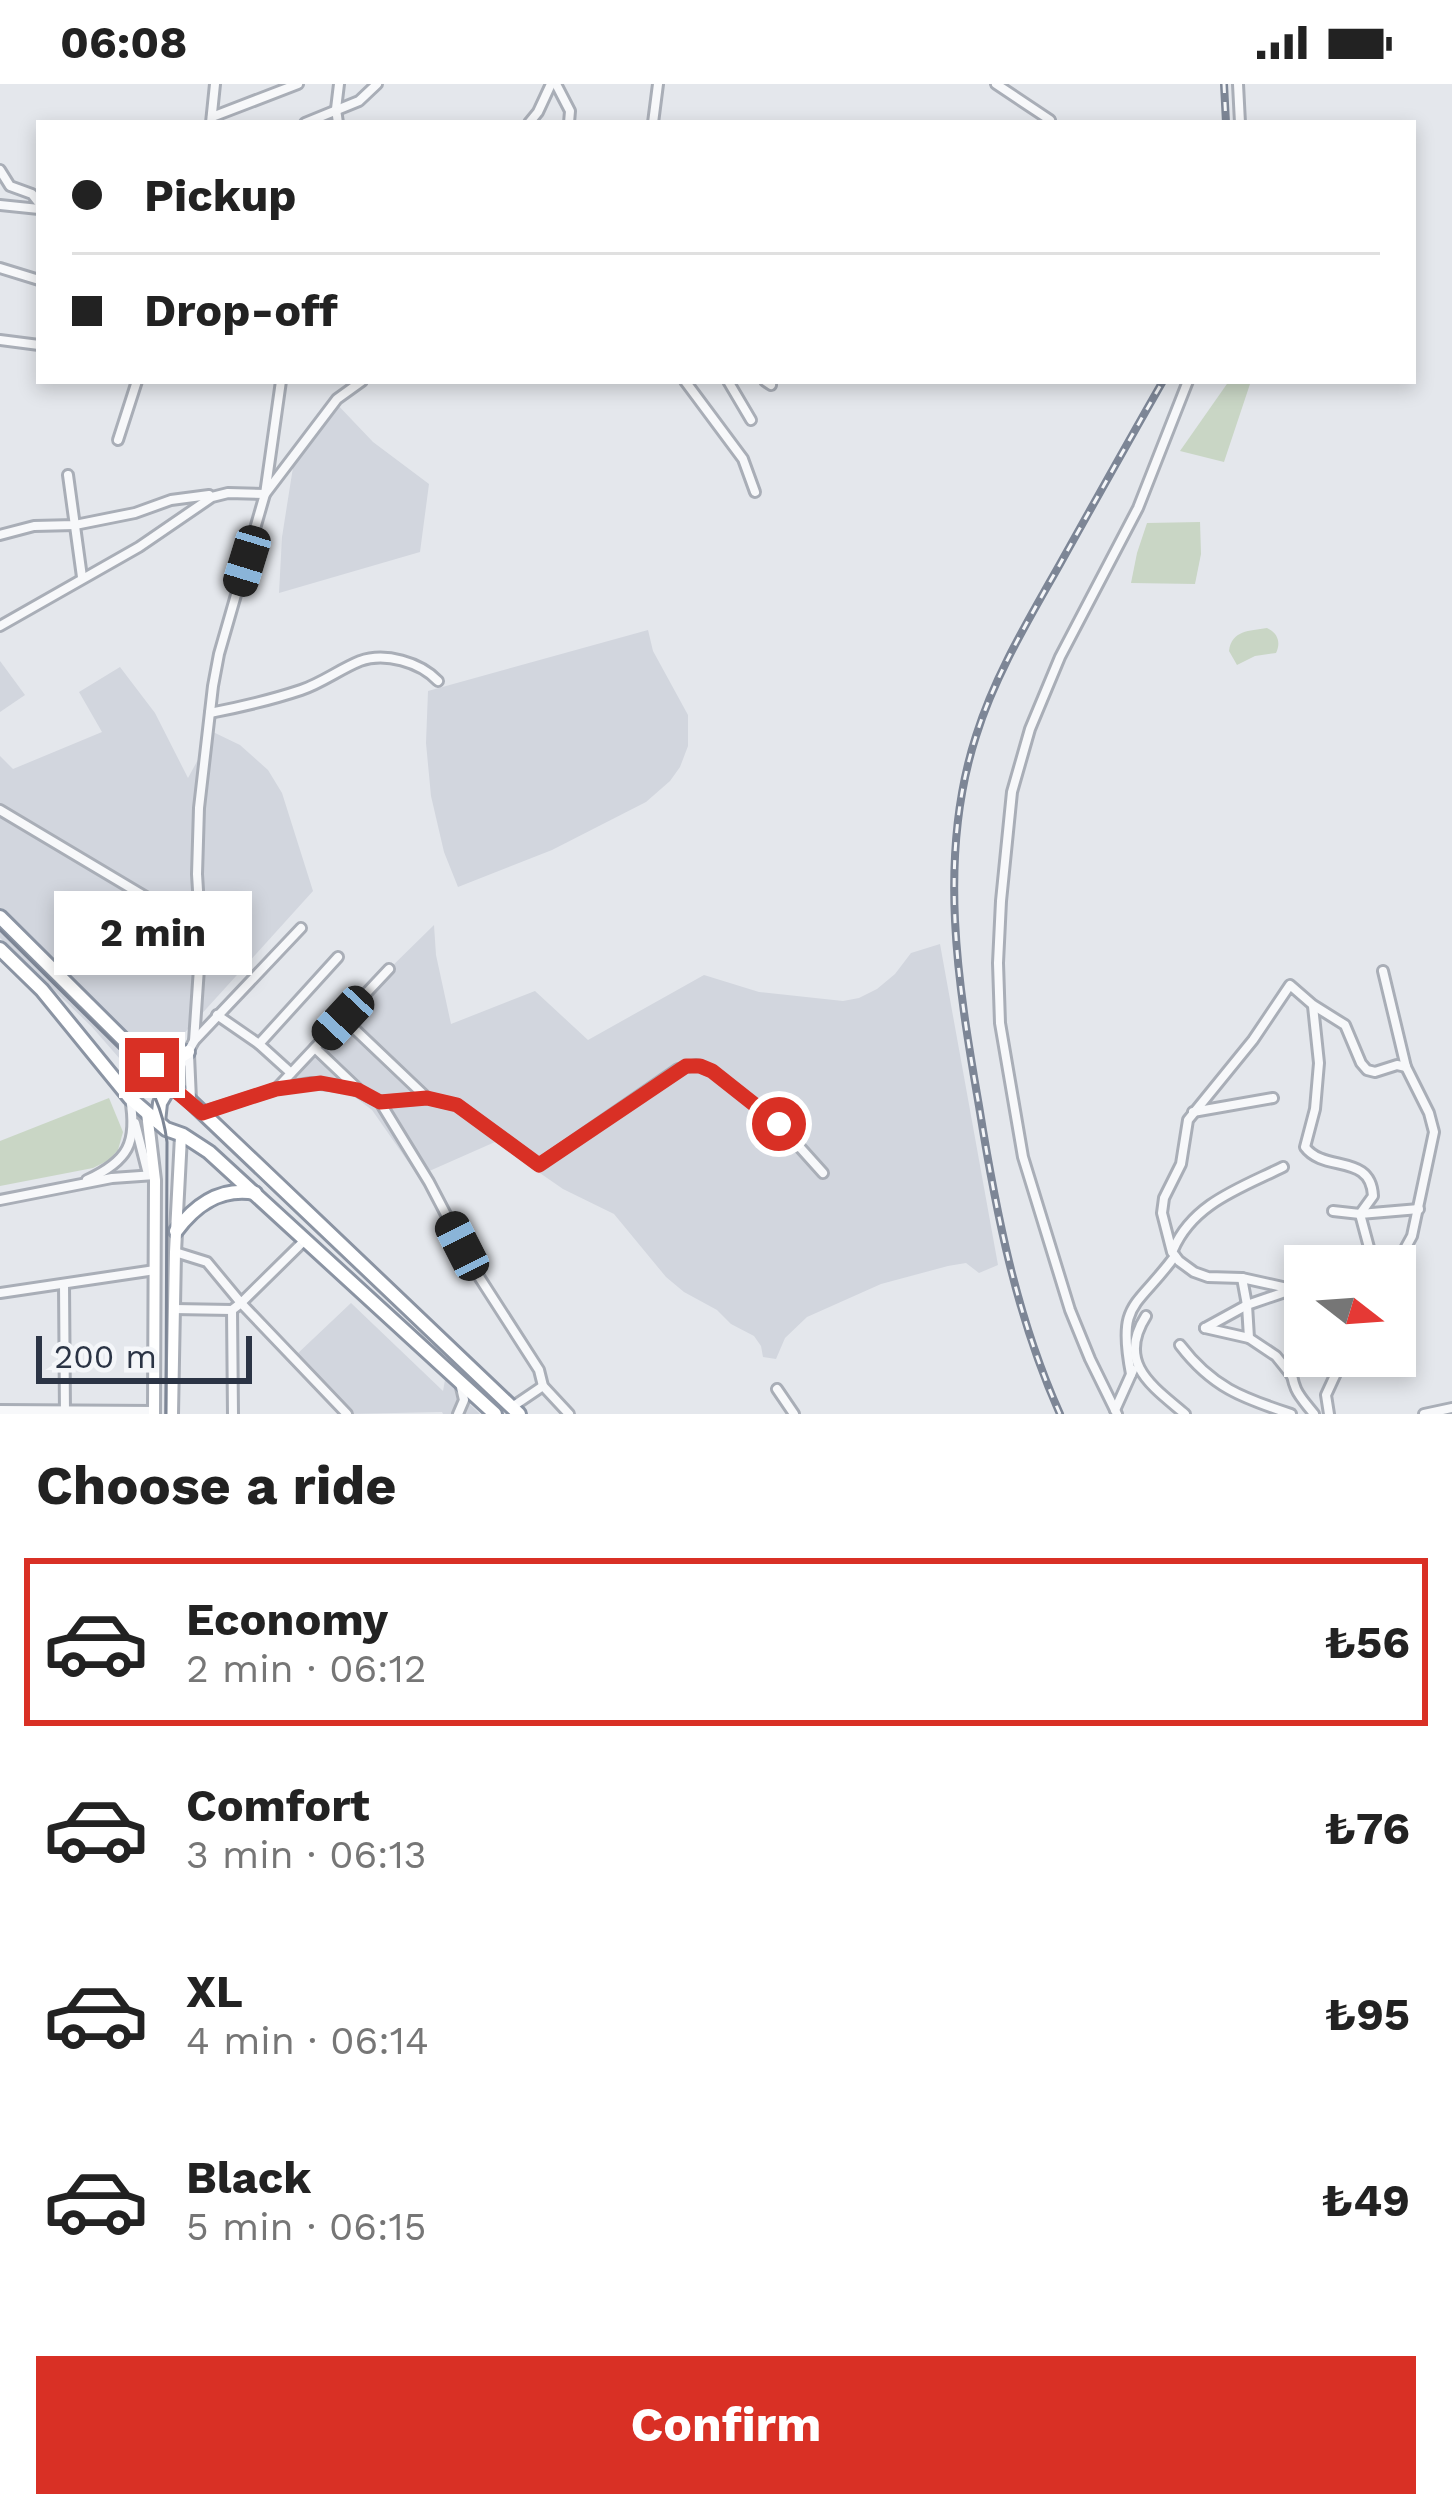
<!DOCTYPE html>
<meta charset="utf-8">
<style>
:root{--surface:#fff;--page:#f2f2f2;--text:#222;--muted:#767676;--line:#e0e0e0;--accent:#d93025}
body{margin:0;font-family:"Work Sans",sans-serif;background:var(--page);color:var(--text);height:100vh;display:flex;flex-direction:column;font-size:45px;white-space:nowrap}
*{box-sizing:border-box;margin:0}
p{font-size:39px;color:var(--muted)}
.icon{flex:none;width:66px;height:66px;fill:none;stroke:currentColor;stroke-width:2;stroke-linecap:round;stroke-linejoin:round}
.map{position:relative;height:1330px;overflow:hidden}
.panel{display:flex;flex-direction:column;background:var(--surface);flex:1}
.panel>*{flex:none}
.top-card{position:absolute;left:36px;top:36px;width:1380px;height:264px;border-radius:0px;box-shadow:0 6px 18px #0003;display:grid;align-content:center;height:264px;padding:0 36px;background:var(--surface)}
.needle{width:78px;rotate:107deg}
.fabs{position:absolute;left:1284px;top:1161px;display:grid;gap:24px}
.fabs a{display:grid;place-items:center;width:132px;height:132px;border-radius:0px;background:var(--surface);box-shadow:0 6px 18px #0003;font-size:60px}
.scale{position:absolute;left:36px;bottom:30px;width:216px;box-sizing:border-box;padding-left:12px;border:6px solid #2b3445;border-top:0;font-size:33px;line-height:42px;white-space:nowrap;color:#2b3445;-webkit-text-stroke:9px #f4f6f9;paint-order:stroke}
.end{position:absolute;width:54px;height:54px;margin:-27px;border:15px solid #d93025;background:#fff;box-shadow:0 0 0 6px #fff}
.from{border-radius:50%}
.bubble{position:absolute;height:84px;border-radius:0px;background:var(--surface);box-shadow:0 6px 18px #0003;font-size:39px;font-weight:700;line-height:84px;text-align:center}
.car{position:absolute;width:36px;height:72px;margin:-36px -18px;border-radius:15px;box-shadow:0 0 9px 3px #0007;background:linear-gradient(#222 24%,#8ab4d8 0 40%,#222 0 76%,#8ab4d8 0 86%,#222 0)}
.top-card b{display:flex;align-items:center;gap:42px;height:114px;font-size:45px}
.top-card b+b{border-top:3px solid var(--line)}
.top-card i{width:30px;height:30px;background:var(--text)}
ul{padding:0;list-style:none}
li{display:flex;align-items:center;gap:36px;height:168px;margin:0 24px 18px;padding:0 12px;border:6px solid transparent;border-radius:0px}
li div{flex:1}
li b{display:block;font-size:45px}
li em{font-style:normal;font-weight:700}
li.on{border-color:var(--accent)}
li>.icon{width:108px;height:108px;stroke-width:1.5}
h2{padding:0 36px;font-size:54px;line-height:144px}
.button{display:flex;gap:24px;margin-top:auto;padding:24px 36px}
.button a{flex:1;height:138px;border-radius:0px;background:var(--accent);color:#fff;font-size:48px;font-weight:700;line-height:138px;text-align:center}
.status{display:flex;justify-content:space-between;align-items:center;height:84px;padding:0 60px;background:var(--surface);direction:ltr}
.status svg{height:33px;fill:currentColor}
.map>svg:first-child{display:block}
.built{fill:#d2d6de}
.green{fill:#c9d6c5}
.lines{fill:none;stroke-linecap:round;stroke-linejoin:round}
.minor-casing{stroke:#a9aeb7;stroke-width:14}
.secondary-casing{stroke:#a9aeb7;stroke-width:16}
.trunk-casing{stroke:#8b94a3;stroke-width:18}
.minor{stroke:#f7f8fa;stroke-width:8}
.secondary{stroke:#fff;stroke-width:10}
.trunk{stroke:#fff;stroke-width:12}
.tram{stroke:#7d8696;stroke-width:3}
.rail-casing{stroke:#7d8696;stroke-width:8}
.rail{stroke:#f4f6f9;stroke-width:3;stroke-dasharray:9;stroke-linecap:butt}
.route{stroke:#d93025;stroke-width:15}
</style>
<div class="status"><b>06:08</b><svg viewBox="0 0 49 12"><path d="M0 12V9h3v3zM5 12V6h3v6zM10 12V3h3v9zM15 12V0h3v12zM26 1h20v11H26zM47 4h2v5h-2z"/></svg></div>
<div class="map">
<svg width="1452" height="1330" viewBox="0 0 1452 1330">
<rect width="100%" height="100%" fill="#e4e7ec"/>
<g class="built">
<path d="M 333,316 L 373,358 L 429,400 L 420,468 L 279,509 L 282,453 L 294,377 L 312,341 Z"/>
<path d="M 648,546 L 653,567 L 688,631 L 688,662 L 680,683 L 670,697 L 646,718 L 552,766 L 458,803 L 444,768 L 431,712 L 426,659 L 428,607 Z"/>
<path d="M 0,577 L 25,611 L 0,628 Z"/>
<path d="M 120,583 L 155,629 L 188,694 L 213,648 L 240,661 L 268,686 L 282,709 L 313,807 L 140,998 L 92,943 L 0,854 L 0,672 L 13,685 L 102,648 L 79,608 Z"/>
<path d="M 434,841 L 436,871 L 451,940 L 535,907 L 588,956 L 704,891 L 759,908 L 843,917 L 859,914 L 877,905 L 895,890 L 911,869 L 940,860 L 998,1181 L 979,1189 L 966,1179 L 948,1182 L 881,1200 L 807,1233 L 785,1254 L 776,1275 L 763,1273 L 761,1262 L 754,1252 L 731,1240 L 717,1226 L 684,1208 L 666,1193 L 614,1130 L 563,1105 L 495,1058 L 418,1092 L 372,1026 L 355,1013 L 329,1005 L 279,1006 L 274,998 Z"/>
<path d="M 351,1219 L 443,1307 L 445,1296 L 480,1330 L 443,1330 L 442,1328 L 347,1330 L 295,1272 Z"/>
</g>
<g class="green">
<path d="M 1229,297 L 1251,297 L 1224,378 L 1180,367 Z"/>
<path d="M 1200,438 L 1201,470 L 1195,500 L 1131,499 L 1137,469 L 1147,439 Z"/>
<path d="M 1267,544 C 1278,549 1281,559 1276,569 L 1255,572 L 1237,581 L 1229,567 C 1232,546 1249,547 1267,544 Z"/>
<path d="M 109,1014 L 123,1048 L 118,1066 L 109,1076 L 93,1084 L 0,1102 L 0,1057 Z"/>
</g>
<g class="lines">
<defs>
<g id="minor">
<path d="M 556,0 L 570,27 L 569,39"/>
<path d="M 996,0 L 1050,36"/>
<path d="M 1238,0 L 1240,39"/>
<path d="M 212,33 L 298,0"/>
<path d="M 211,39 L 215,0"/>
<path d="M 305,39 L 359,17 L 377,0"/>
<path d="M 338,39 L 336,25 L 339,0"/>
<path d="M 529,39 L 538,28 L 551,0"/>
<path d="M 653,39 L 658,0"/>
<path d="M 0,86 L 10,102 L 32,110 L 39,119"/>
<path d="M 0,121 L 39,125"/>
<path d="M 0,184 L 39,196"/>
<path d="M 0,256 L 39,261"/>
<path d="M 685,297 L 743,375 L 755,408"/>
<path d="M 728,297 L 751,336"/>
<path d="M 765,297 L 771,301"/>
<path d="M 118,356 L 137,297"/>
<path d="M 68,391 L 82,493"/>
<path d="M 0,451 L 34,442 L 75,441 L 135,429 L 171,416 L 209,411"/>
<path d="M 0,542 L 139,463 L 212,413 L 228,409 L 265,410 L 337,315 L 362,297"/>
<path d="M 210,629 C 241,623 271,616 301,606 C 322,599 340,585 360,577 C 385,568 420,578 438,597"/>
<path d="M 0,726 L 171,828 L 193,844 L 200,854"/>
<path d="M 1383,887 L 1406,983 L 1429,1029 L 1434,1048 L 1412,1152 L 1395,1183"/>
<path d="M 1313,922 L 1319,979 L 1315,1025 L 1305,1063 C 1324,1089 1371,1069 1373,1112 L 1360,1130"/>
<path d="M 217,931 L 259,960"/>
<path d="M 343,934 L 427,1014"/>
<path d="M 194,957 L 201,855 L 197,790 L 199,724 L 213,602 L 219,570 L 265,410 L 281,297"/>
<path d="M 315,964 L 357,1004"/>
<path d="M 189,971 L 191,1016"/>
<path d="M 291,989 L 259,960 L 338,873"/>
<path d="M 170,1002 L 194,957 L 301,844"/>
<path d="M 279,1002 L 389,885"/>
<path d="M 380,1018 L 427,1014 L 457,1021 L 539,1081 L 678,985 L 696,981 L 712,987 L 779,1040 L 823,1089"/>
<path d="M 204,1028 L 276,1005 L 311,999 L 350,1003 L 380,1018 L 429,1098 L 476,1188 L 539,1286 L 543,1302 L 569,1330"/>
<path d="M 1193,1028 L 1273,1014"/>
<path d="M 135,1039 L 148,1090"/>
<path d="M 87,1096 C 128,1077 138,1059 130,1014"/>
<path d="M 0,1116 L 112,1094 L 155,1091"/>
<path d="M 1333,1127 L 1360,1130 L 1419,1125"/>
<path d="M 1360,1130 L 1374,1182"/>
<path d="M 1173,1166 C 1193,1119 1241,1104 1283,1083"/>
<path d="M 175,1168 L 207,1178 L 241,1219 L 306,1155"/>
<path d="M 1242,1194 L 1247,1221 L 1249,1254 L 1276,1272 L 1292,1292"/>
<path d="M 64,1200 L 65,1330"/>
<path d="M 1305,1208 L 1242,1194 L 1208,1193 L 1194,1188 L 1179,1177 L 1172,1168 L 1162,1129 L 1164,1114 L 1181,1080 L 1188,1036 L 1253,956 L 1290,901 L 1313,921 L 1345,941 L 1361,979 L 1367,986 L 1375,988 L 1397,981 L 1406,983"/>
<path d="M 0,1209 L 155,1186"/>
<path d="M 1305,1222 C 1295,1245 1285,1280 1296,1305 C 1300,1314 1308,1322 1314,1330"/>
<path d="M 174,1225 L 232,1226 L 241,1219 L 347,1330"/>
<path d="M 232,1226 L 233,1330"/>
<path d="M 1146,1232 C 1116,1279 1152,1302 1185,1330"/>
<path d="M 1205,1244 L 1247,1221 L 1291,1206 L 1300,1234"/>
<path d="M 1205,1244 L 1249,1254"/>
<path d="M 1180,1261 C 1212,1303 1242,1314 1291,1330"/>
<path d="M 1131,1290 C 1117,1217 1136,1225 1175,1172"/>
<path d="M 777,1305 L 794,1330"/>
<path d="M 512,1323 L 543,1302"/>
<path d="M 0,1326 L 154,1327"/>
<path d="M 1115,1326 L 1133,1286"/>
<path d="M 458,1330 L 464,1316 L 460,1299"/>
<path d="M 1117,1330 L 1090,1275 L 1070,1226 L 1023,1073 L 1000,939 L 998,879 L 1001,817 L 1012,708 L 1030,645 L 1060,573 L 1138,424 L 1188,297"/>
<path d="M 1329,1330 L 1326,1311 L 1344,1272"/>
<path d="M 1424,1330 L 1452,1324"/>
</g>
<g id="secondary">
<path d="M 147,1029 L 155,1096 L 154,1330"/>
<path d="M 172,1330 L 175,1168 L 181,1052"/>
</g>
<g id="trunk">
<path d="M 0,833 L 170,1002 L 184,1011 L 519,1330"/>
<path d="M 0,865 L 42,906 L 130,1014 L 166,1045 L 183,1051 L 209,1068 L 495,1330"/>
<path d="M 145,972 C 163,978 172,979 188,968"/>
<path d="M 158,1038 L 160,1019 L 170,1002"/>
<path d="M 176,1147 C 196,1120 221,1103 255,1109"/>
</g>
</defs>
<use href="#minor" class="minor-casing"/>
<use href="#secondary" class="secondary-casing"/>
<use href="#trunk" class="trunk-casing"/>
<use href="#minor" class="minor"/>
<use href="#secondary" class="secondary"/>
<use href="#trunk" class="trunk"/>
<path class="tram" d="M 0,846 L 131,976 C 152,1001 163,1026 167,1058 L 166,1330"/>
<defs>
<g id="rail">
<path d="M 1224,0 L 1226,39"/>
<path d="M 1060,1330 C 1016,1232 996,1128 979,1022 C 958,900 937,773 976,652 C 995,591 1029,535 1060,480 C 1094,419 1128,358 1163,297"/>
</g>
</defs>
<use href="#rail" class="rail-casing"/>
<use href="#rail" class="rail"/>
</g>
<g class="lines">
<path class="route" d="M 152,981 L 170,1002 L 202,1029 L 276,1005 L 321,999 L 358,1006 L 380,1018 L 427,1014 L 457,1021 L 539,1081 L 686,982 L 700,982 L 712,987 L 779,1040"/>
</g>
</svg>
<div class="fabs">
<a><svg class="needle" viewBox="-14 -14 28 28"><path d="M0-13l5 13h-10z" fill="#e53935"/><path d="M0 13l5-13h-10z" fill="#767676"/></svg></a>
</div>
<div class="scale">200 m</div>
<i class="end from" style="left:779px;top:1040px"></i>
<i class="end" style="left:152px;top:981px"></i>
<div class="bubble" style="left:54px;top:807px;width:198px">2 min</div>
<i class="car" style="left:247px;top:477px;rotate:197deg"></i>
<i class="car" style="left:343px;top:934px;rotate:223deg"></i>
<i class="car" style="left:462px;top:1162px;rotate:333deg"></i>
<div class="top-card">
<b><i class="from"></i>Pickup</b>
<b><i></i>Drop-off</b>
</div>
</div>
<section class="panel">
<h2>Choose a ride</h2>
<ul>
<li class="on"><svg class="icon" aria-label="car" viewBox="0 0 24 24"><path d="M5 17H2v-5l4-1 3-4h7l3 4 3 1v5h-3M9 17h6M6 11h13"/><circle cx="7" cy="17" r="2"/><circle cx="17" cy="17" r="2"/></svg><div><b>Economy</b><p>2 min · 06:12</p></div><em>₺56</em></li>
<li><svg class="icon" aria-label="car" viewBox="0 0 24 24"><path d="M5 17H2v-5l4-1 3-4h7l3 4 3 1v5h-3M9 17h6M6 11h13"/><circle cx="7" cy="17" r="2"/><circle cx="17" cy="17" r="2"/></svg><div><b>Comfort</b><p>3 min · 06:13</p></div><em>₺76</em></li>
<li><svg class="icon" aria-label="car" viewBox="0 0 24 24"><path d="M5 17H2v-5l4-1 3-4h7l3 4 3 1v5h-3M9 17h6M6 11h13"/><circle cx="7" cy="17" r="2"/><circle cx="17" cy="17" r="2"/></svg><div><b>XL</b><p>4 min · 06:14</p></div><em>₺95</em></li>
<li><svg class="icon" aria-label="car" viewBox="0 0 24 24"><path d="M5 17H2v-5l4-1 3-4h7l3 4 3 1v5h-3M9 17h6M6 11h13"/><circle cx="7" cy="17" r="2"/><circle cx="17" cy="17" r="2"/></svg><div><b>Black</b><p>5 min · 06:15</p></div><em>₺49</em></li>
</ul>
<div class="button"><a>Confirm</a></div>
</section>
